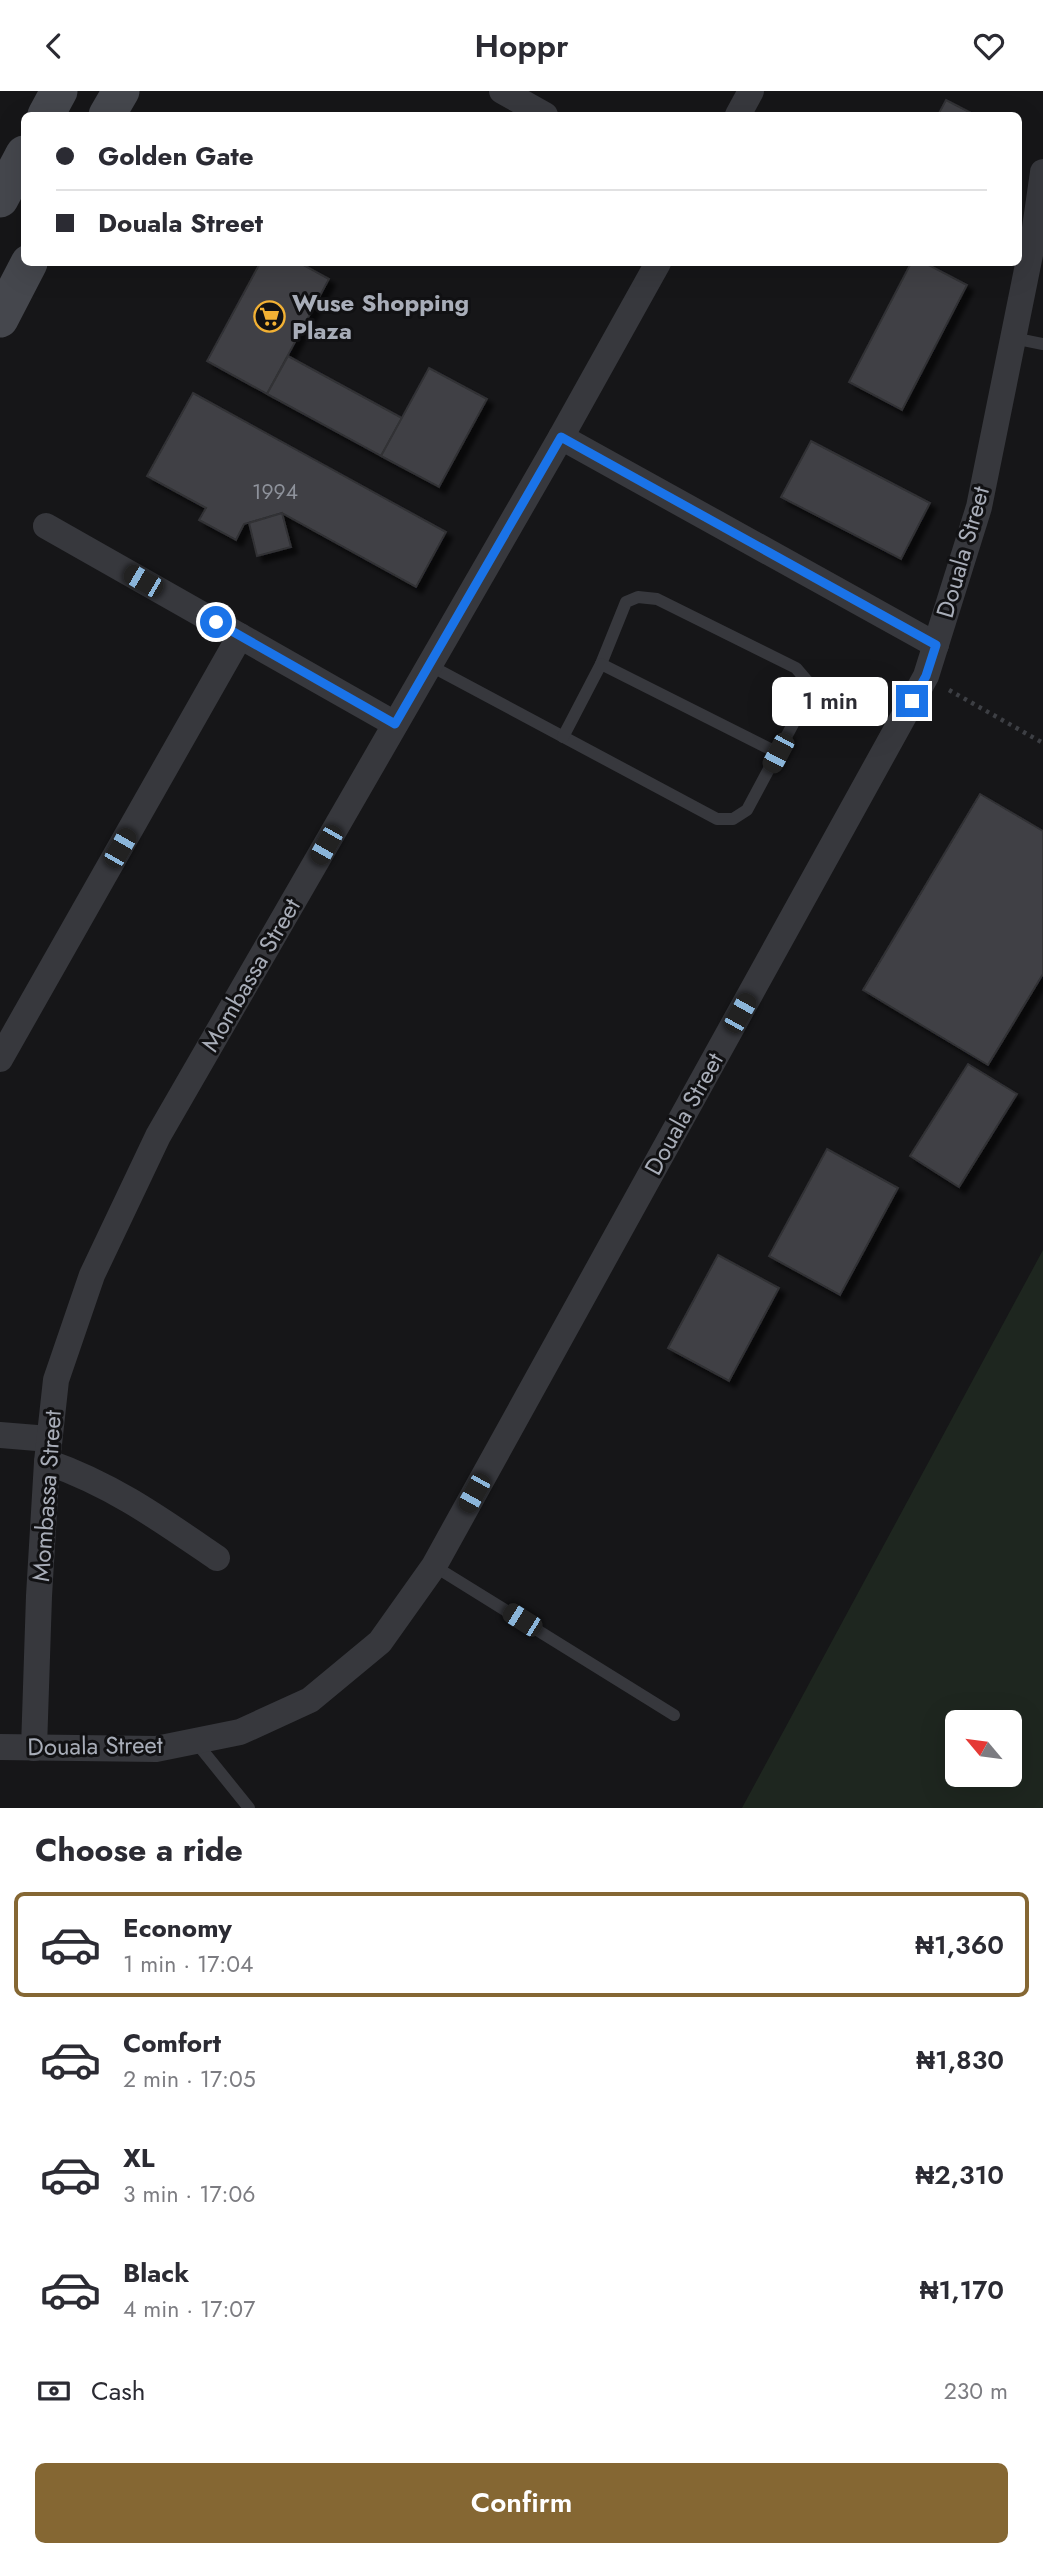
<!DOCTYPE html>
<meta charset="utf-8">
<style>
:root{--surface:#fff;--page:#f7f7f7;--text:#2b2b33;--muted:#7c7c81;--line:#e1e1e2;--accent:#856733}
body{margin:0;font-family:Jost,sans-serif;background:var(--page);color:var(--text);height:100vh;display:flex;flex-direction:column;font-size:26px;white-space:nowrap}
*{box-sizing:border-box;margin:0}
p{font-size:23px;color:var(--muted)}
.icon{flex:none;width:38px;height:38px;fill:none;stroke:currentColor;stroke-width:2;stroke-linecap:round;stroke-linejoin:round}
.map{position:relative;height:1717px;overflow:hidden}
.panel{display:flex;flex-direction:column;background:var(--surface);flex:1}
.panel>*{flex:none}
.banner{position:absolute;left:21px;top:21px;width:1001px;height:154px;border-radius:10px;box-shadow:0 7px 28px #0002;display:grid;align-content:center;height:154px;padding:0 35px;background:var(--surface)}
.needle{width:46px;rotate:299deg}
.tools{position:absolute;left:945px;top:1619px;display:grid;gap:14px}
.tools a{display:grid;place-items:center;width:77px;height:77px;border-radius:10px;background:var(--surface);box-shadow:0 7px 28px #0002;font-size:35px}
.end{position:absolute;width:32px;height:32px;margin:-16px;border:9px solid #1a73e8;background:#fff;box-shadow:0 0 0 4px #fff}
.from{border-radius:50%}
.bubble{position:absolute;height:49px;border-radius:10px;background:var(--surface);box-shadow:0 7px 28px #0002;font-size:23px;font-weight:600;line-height:49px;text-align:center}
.car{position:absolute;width:21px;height:42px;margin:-21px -10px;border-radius:9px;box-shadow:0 0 5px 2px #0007;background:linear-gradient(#222 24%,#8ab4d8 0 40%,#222 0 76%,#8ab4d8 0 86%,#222 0)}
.banner b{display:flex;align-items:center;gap:24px;height:66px;font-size:26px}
.banner b+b{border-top:2px solid var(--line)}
.banner i{width:18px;height:18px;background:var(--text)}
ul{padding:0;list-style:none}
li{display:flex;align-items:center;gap:21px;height:105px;margin:0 14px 10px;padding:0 21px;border:4px solid transparent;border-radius:10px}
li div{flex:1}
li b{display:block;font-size:26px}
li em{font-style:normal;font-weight:600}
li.on{border-color:var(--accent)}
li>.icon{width:63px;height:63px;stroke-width:1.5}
h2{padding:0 35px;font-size:32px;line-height:84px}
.pay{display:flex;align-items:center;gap:18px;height:77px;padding:0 35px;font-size:26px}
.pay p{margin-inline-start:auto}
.button{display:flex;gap:14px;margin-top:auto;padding:14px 35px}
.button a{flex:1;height:80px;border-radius:10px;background:var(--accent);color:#fff;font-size:28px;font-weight:600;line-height:80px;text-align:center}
header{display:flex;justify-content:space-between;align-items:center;height:91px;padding:0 35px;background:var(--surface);font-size:32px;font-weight:600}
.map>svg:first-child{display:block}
.green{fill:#1e261f;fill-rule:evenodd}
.building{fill:#404145;stroke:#303034;stroke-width:2;filter:url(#shadow)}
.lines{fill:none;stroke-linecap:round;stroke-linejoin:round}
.path{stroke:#3d3f44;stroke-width:4.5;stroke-dasharray:3.5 5;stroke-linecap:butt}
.service{stroke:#37383d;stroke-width:12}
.minor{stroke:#37383d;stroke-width:26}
.secondary{stroke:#45474d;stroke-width:37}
.route{stroke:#1a73e8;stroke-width:9}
.labels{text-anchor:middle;stroke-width:6;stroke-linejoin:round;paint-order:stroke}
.number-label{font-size:21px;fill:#8e929b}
.poi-label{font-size:24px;font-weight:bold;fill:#a8adb8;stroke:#111113;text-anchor:start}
.street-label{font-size:24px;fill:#a8adb8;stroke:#111113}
</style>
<header><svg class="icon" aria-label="back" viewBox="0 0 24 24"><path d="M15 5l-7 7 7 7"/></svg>Hoppr<svg class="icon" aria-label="heart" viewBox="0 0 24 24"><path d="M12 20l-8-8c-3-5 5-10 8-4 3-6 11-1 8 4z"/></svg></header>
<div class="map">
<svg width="1043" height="1717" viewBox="0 0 1043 1717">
<defs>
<filter id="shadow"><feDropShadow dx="6" dy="6" stdDeviation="2" flood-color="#0009"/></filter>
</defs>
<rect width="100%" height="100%" fill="#161618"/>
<path class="green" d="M 1043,1159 L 1043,1717 L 742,1717 ZM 957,1631 L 1010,1631 L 1010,1684 L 957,1684 Z"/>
<g class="building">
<path d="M 946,9 L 975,24 L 938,24 Z"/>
<path d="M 260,172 L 300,172 L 329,188 L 267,303 L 207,270 Z"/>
<path d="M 911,172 L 925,172 L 967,194 L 902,319 L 849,291 Z"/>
<path d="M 288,265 L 402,327 L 381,365 L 267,303 Z"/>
<path d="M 429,277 L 487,308 L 439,396 L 381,365 Z"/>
<path d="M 193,302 L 446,441 L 416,496 L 282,422 L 244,433 L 236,449 L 199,429 L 206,417 L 147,385 Z"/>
<path d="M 811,350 L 930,412 L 901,468 L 781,406 Z"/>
<path d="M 282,422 L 291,456 L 257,465 L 249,432 Z"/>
<path d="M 980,703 L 1043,740 L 1043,883 L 988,974 L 863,899 Z"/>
<path d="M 968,973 L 1017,1003 L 959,1096 L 910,1065 Z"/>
<path d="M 827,1058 L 898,1097 L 840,1204 L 769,1165 Z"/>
<path d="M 718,1164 L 779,1197 L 729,1290 L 668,1257 Z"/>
</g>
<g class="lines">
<path class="path" d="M 949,599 L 1043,652"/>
<g class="service">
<path d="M 1013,247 L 1043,253"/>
<path d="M 429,574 L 717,728 L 733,728 L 747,719 L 808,605 L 808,591 L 796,577 L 657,508 L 638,506 L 626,511 L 601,573"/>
<path d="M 563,646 L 601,573 L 778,662"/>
<path d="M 434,1475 L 674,1624"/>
<path d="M 195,1650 L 249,1717"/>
</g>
<g class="minor">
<path d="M 502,0 L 545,24"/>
<path d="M 738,24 L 751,0"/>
<path d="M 561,346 L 936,554"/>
<path d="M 46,435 L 395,633"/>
<path d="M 0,968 L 240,545"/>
<path d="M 0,1344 L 49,1348"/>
<path d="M 47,1371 C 113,1394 160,1428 217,1467"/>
<path d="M 0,1656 L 156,1658 L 240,1641 L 310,1609 L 380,1551 L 434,1475 L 926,585 L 979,416 L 1034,144 L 1043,81"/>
<path d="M 34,1657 L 39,1505 L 47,1371 L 56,1289 L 92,1184 L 158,1045 L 561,346 L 658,172"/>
</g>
<g class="secondary">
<path d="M 46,24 L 59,0"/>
<path d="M 107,24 L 121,0"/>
<path d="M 0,108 L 24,63"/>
<path d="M 0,228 L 29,172"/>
</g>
</g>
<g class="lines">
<path class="route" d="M 216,531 L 395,633 L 561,346 L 936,554 L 926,585 L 912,610"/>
</g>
<defs>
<symbol id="supermarket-ring" viewBox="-11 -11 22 22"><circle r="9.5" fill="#111113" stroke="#f2b134" stroke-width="1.5"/><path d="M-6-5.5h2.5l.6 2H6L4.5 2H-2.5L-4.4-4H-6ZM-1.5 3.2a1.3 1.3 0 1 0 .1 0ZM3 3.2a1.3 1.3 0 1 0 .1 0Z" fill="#f2b134"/></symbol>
</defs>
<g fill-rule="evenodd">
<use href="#supermarket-ring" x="252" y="208" width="35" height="35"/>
</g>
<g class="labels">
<g class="number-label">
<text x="275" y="408">1994</text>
</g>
<g class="poi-label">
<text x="292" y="220">Wuse Shopping<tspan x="292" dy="28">Plaza</tspan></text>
</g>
<g class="street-label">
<text transform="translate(963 461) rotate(-74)" y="8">Douala Street</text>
<text transform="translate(251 884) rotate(-60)" y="8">Mombassa Street</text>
<text transform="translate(684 1023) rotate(-61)" y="8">Douala Street</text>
<text transform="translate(47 1405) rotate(-86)" y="8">Mombassa Street</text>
<text transform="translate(95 1655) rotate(-1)" y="8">Douala Street</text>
</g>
</g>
</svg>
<div class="tools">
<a><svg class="needle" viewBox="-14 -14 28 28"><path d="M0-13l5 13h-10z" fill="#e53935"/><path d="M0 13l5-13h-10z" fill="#7c7c81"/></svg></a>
</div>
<i class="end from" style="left:216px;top:531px"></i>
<i class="end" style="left:912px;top:610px"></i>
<div class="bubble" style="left:772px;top:586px;width:116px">1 min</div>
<i class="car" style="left:143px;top:490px;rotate:300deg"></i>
<i class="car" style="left:778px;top:662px;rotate:208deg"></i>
<i class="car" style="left:326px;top:754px;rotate:210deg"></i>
<i class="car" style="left:120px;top:757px;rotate:30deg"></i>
<i class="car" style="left:740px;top:922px;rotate:29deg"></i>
<i class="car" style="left:474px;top:1402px;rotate:209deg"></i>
<i class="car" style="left:522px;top:1529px;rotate:302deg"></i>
<div class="banner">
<b><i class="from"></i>Golden Gate</b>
<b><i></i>Douala Street</b>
</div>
</div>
<section class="panel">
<h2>Choose a ride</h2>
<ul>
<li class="on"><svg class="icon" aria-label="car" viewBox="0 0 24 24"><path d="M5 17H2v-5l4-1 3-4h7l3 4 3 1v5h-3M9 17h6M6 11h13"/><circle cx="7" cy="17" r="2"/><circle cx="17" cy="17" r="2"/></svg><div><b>Economy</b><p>1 min · 17:04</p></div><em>₦1,360</em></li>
<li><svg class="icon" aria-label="car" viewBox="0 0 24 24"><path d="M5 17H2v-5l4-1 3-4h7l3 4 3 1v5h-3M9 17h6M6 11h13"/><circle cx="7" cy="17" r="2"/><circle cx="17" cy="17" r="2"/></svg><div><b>Comfort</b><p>2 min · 17:05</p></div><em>₦1,830</em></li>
<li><svg class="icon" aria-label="car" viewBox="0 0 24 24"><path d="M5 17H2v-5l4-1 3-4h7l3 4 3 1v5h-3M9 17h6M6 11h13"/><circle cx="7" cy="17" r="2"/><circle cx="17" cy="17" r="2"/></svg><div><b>XL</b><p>3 min · 17:06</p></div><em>₦2,310</em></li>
<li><svg class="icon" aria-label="car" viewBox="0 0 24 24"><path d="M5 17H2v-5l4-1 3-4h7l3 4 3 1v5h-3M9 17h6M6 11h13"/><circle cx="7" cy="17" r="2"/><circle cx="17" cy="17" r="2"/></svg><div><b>Black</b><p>4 min · 17:07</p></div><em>₦1,170</em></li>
</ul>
<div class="pay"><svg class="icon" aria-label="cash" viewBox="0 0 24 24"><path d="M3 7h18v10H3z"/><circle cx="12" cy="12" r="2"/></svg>Cash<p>230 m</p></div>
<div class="button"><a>Confirm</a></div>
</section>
